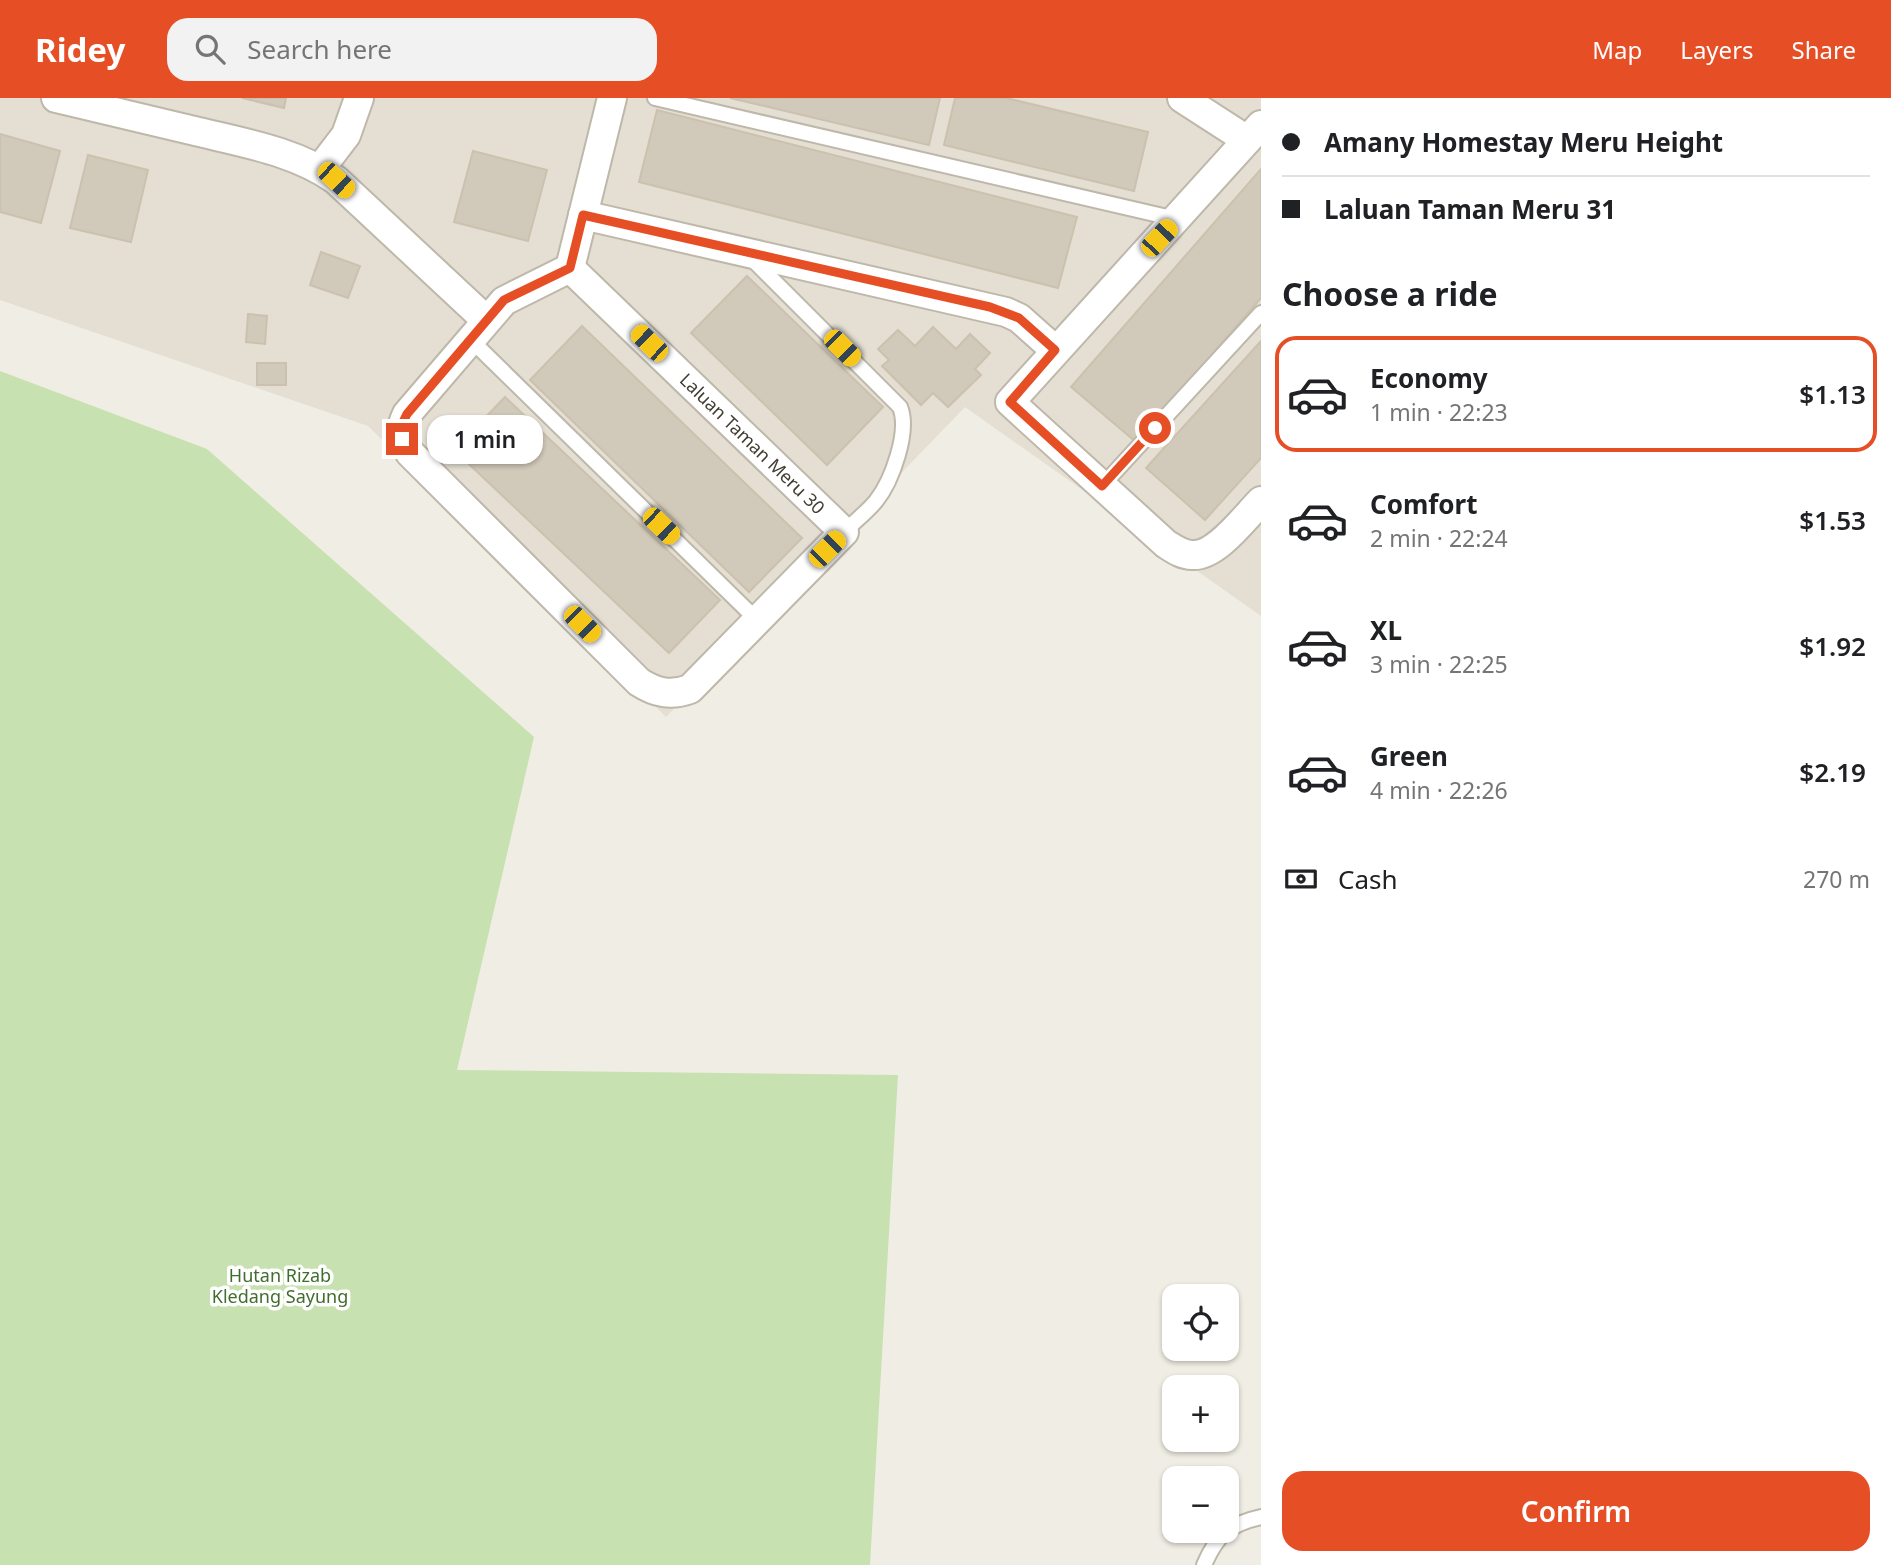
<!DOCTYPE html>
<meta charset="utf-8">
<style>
:root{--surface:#fff;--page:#f2f2f2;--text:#202124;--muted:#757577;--line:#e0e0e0;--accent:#e64f25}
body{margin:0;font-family:"Noto Sans",sans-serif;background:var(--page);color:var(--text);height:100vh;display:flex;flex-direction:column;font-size:26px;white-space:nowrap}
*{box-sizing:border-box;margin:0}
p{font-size:23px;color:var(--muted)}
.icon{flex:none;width:38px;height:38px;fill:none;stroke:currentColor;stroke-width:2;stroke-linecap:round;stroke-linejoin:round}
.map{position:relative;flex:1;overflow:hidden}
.panel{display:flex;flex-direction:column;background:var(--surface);width:630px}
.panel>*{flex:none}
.hud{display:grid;align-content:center;height:154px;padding:0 21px;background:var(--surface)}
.fabs{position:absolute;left:1162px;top:1186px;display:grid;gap:14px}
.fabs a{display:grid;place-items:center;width:77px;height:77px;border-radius:14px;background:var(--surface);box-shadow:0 2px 5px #0004;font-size:35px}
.end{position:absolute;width:32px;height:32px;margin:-16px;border:9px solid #e64f25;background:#fff;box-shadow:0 0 0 4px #fff}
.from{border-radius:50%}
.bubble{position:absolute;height:49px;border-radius:21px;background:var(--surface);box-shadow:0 2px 5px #0004;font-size:23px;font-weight:600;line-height:49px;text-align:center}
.car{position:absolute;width:21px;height:42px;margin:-21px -10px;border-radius:9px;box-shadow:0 0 5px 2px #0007;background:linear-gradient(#f5c518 24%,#345 0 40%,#f5c518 0 76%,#345 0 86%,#f5c518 0)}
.hud b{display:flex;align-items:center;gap:24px;height:66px;font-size:26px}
.hud b+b{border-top:2px solid var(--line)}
.hud i{width:18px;height:18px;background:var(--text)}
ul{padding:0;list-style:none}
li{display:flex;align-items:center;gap:21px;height:116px;margin:0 14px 10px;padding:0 7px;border:4px solid transparent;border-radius:21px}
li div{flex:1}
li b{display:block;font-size:26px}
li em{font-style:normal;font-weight:600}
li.active{border-color:var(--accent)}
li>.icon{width:63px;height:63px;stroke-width:1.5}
h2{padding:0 21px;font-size:32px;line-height:84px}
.pay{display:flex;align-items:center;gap:18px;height:77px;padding:0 21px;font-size:26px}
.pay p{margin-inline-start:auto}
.button{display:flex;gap:14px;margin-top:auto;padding:14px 21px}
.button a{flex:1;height:80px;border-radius:21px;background:var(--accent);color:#fff;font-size:28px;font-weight:600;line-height:80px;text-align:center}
header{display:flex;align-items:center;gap:42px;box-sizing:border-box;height:98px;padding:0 35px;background:var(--accent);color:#fff}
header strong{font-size:33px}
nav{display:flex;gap:38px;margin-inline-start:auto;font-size:24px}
.search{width:490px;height:63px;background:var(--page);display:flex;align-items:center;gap:18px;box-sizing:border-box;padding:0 24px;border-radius:21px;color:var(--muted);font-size:26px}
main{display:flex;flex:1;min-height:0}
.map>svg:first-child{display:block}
.residential{fill:#e4dfd2}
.green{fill:#c8e1b0}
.building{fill:#d1c9ba;stroke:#cbc1ae;stroke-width:2}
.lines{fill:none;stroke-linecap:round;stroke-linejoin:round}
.lane-casing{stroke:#beb8aa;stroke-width:18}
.street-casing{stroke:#beb8aa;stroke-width:32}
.lane{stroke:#fff;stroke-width:14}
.street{stroke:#fff;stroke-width:28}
.route{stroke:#e64f25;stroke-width:9}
.labels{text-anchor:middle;stroke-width:7;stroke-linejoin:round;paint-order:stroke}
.street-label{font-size:18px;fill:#423d34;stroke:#fff}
.park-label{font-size:18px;fill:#416d2e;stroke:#fff}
</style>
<header>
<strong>Ridey</strong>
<div class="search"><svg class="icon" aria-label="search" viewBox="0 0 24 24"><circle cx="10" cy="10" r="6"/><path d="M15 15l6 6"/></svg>Search here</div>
<nav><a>Map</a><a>Layers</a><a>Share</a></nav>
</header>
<main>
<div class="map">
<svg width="1261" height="1467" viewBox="0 0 1261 1467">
<rect width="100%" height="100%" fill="#f0ede4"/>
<path class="residential" d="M 0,0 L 1261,0 L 1261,518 L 965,309 L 666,619 L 368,328 L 0,202 Z"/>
<path class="green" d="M 0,273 L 207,351 L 534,639 L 457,972 L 898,977 L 870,1467 L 0,1467 Z"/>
<g class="building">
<path d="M 242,0 L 286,0 L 284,10 Z"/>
<path d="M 730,0 L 940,0 L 929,47 Z"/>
<path d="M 955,0 L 1006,0 L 1148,34 L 1134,93 L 944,47 Z"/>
<path d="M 657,12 L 1077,119 L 1058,190 L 639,84 Z"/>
<path d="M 0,36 L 60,53 L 41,125 L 0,114 Z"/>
<path d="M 473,53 L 547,72 L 528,143 L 454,124 Z"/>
<path d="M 88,57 L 148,72 L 131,144 L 70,130 Z"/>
<path d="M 1261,71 L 1261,200 L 1136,344 L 1071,289 Z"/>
<path d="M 321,154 L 360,168 L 348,200 L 310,187 Z"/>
<path d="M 747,178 L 883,309 L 827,367 L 691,235 Z"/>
<path d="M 248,216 L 267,218 L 265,246 L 246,244 Z"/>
<path d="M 582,228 L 802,440 L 749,494 L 530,282 Z"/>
<path d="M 933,229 L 956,251 L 970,236 L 990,255 L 975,271 L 981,277 L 948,309 L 933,295 L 921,307 L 882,268 L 889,262 L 878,251 L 898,232 L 915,248 Z"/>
<path d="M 1261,243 L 1261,360 L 1205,422 L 1146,370 Z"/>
<rect x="257" y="265" width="29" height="22"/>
<path d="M 505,299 L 720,502 L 669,555 L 454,352 Z"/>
</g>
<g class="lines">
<defs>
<g id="lane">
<path d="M 655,0 L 1176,121"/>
<path d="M 751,160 L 900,309 C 910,333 892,383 876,403 C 867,414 854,424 844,434"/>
<path d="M 470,241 L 756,521"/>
<path d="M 1102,388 L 1261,215"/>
<path d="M 1204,1467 C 1217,1437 1229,1426 1261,1419"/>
</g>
<g id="street">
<path d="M 56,0 C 104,11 151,23 199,34 C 245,45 297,54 336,82 L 486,222"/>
<path d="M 1182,0 L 1247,42"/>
<path d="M 1261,27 L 1010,304 L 1166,446 C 1174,451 1182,457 1192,457 C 1216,459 1245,419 1261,403"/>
<path d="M 320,71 L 346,37 L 359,0"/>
<path d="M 583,117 L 1006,214 L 1019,220 L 1055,252"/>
<path d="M 570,170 L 844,434 L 690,591 C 671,598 656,595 639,584 L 410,355 C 401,340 399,332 407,316 L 504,203 Z"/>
<path d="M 570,170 L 612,0"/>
</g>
</defs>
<use href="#lane" class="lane-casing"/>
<use href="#street" class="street-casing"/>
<use href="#lane" class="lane"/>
<use href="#street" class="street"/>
</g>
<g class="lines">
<path class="route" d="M 402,341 L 401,328 L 407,316 L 504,202 L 570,170 L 583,117 L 990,209 L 1019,220 L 1055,252 L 1010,304 L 1102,388 L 1155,330"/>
</g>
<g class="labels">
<g class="street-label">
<text transform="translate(752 346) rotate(44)" y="6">Laluan Taman Meru 30</text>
</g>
<g class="park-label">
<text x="280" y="1184">Hutan Rizab<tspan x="280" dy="21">Kledang Sayung</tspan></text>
</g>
</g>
</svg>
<div class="fabs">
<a><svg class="icon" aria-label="locate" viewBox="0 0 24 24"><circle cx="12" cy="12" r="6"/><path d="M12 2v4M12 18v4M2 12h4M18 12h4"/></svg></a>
<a>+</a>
<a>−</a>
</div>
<i class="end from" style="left:1155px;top:330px"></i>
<i class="end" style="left:402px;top:341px"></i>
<div class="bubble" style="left:427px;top:317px;width:116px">1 min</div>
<i class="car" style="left:336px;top:82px;rotate:133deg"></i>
<i class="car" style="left:1159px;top:140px;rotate:43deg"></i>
<i class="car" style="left:649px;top:245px;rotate:314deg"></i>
<i class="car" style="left:842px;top:250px;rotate:135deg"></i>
<i class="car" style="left:661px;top:428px;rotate:134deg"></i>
<i class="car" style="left:827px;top:451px;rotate:45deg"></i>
<i class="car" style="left:582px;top:526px;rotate:135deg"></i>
</div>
<section class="panel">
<div class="hud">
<b><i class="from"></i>Amany Homestay Meru Height</b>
<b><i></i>Laluan Taman Meru 31</b>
</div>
<h2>Choose a ride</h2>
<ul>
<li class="active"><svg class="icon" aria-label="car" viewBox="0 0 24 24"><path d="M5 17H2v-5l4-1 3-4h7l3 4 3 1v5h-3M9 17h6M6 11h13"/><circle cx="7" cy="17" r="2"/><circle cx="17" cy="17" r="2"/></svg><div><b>Economy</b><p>1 min · 22:23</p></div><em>$1.13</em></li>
<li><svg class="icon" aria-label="car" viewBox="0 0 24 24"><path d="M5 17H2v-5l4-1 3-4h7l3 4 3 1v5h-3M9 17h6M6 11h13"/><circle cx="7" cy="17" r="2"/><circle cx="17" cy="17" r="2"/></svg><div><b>Comfort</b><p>2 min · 22:24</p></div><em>$1.53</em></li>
<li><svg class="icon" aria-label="car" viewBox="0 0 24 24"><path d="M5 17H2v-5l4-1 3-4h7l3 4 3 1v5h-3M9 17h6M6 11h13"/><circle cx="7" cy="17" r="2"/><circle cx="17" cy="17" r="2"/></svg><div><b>XL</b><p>3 min · 22:25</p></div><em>$1.92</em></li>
<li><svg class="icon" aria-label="car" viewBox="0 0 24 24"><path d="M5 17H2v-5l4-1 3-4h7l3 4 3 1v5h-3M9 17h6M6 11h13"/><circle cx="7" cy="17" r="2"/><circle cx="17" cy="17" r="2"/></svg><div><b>Green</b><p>4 min · 22:26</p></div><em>$2.19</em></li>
</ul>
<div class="pay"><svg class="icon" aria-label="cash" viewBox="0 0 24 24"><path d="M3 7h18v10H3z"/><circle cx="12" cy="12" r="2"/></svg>Cash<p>270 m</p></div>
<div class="button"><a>Confirm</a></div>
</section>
</main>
